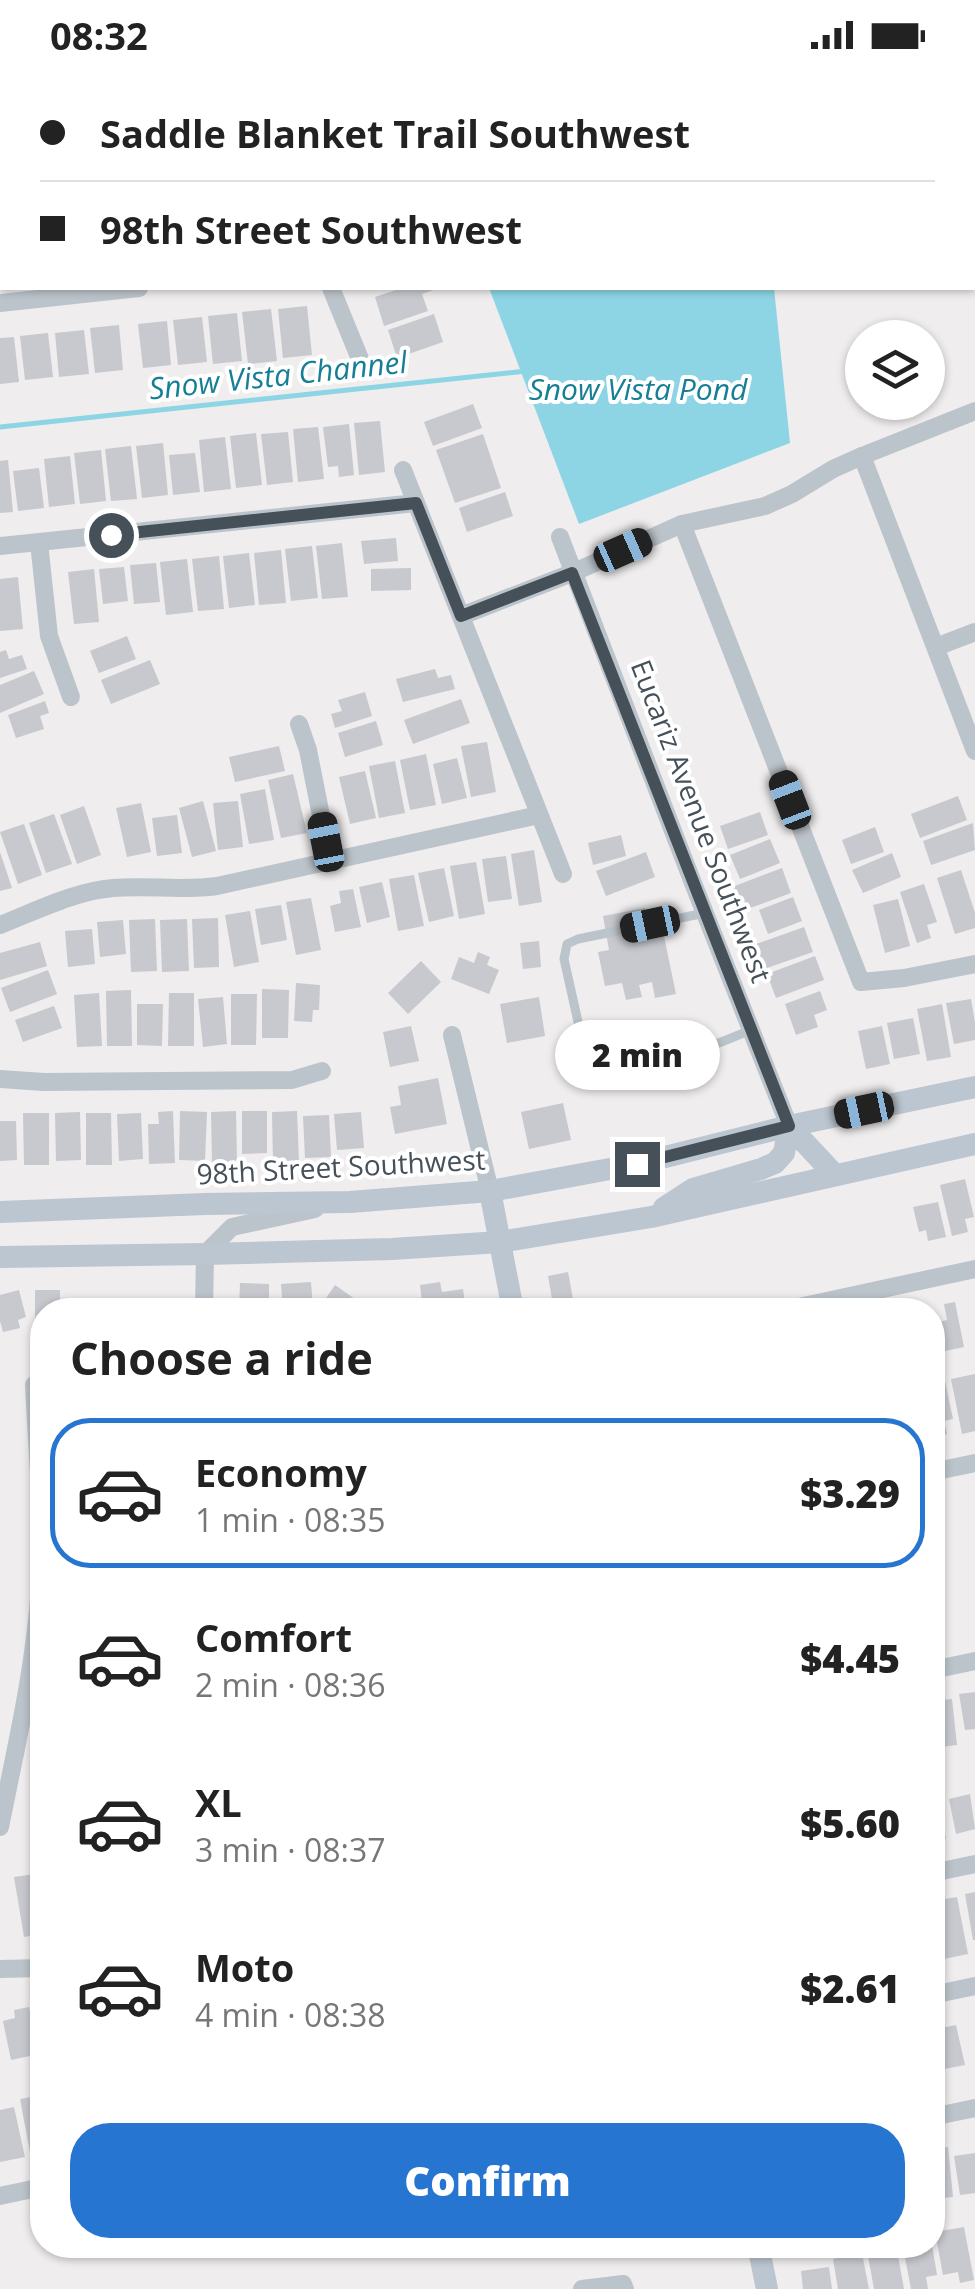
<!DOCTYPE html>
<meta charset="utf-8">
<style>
:root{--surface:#fff;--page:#f6f6f6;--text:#222;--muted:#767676;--line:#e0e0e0;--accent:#2675d0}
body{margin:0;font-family:"Open Sans",sans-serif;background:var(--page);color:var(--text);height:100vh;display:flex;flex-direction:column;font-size:38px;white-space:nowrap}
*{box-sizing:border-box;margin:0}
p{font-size:32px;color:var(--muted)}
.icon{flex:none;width:55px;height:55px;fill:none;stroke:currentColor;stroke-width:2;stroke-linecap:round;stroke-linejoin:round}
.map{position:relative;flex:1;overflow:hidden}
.side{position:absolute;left:30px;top:1228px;width:915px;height:960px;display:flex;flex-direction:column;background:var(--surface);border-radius:40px;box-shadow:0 2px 8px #0004}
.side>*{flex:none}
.top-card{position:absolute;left:0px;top:0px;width:975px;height:220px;box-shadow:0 2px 8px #0004;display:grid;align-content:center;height:220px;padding:0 40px;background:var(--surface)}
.fabs{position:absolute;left:845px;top:250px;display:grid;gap:20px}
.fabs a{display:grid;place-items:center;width:100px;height:100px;border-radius:50%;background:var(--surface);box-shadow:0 2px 8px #0004;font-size:50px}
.end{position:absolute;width:45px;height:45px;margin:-22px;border:12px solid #465059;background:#fff;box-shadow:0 0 0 5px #fff}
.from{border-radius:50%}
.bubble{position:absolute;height:70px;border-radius:35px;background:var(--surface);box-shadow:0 2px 8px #0004;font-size:32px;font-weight:800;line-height:70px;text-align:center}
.car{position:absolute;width:30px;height:60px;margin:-30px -15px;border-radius:12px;box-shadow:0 0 8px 2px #0007;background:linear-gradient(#222 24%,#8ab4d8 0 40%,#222 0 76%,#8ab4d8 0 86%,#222 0)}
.top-card b{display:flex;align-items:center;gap:35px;height:95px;font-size:38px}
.top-card b+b{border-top:2px solid var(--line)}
.top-card i{width:25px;height:25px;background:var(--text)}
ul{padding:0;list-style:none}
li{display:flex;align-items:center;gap:30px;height:150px;margin:0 20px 15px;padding:0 20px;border:5px solid transparent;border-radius:40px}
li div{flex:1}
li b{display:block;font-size:38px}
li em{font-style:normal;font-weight:800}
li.selected{border-color:var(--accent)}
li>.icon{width:90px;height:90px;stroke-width:1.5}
h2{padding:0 40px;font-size:45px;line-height:120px}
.primary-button{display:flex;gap:20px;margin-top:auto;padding:20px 40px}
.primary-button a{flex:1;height:115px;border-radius:40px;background:var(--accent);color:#fff;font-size:40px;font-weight:800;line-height:115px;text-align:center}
.status{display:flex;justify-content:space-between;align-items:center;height:70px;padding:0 50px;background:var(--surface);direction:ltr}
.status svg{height:28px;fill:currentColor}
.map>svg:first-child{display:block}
.water{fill:#8dd5e5}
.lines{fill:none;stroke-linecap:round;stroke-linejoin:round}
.stream{stroke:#8dd5e5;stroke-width:5}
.building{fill:#c7c9cf}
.lane{stroke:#bcc4cb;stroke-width:9}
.street{stroke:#bcc4cb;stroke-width:18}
.secondary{stroke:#bbc6d0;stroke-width:22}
.route{stroke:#465059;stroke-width:12}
.labels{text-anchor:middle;stroke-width:8;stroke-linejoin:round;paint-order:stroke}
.street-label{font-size:28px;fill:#465059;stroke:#fff}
.water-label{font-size:30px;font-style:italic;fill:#167e95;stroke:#fff}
</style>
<div class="status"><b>08:32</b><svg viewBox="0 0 49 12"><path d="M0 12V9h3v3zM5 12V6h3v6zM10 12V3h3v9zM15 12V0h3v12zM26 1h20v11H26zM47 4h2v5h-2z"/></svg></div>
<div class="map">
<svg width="975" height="2219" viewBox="0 0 975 2219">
<rect width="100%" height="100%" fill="#efeded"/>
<path class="water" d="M 489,218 L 774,218 L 790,373 L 579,454 Z"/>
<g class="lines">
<path class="stream" d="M 0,357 L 527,301"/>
</g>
<g class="building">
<path d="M 402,218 L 439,218 L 422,224 L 428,241 L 384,256 L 375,227 Z"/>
<path d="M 307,236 L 312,285 L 283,288 L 278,239 Z"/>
<path d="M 271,239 L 277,291 L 248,294 L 242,242 Z"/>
<path d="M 237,243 L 242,291 L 213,294 L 208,246 Z"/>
<path d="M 434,244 L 443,272 L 397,288 L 388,260 Z"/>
<path d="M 202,247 L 207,292 L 178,295 L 173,250 Z"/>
<path d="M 167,251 L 171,295 L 143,298 L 138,254 Z"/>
<path d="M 119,255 L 123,300 L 95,303 L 90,258 Z"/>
<path d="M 84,260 L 89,304 L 59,307 L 55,263 Z"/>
<path d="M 48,263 L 53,307 L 25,310 L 20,266 Z"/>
<path d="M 14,267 L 19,312 L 0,314 L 0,268 Z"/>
<path d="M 473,334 L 482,358 L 433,376 L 424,352 Z"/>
<path d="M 380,351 L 385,402 L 359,405 L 354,353 Z"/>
<path d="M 349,354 L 354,405 L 339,407 L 338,396 L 328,397 L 323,357 Z"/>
<path d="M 318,357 L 324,409 L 298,412 L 293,359 Z"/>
<path d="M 288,362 L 293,412 L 267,415 L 261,364 Z"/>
<path d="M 256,363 L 262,415 L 236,418 L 230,366 Z"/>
<path d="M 483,364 L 501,418 L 455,433 L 436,380 Z"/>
<path d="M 225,367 L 231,419 L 204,422 L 199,370 Z"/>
<path d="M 163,373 L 168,425 L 142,428 L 136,376 Z"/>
<path d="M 131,376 L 137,429 L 111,431 L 105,379 Z"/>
<path d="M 101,380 L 106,431 L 80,434 L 74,383 Z"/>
<path d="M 195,383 L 200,422 L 173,425 L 169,385 Z"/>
<path d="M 70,386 L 75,434 L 49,437 L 44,389 Z"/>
<path d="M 8,390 L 13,442 L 0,443 L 0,391 Z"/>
<path d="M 39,398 L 44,438 L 18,441 L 13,401 Z"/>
<path d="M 505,422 L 513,446 L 467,462 L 459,438 Z"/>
<path d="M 396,468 L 398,491 L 364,494 L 361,471 Z"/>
<path d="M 342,473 L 348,527 L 322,529 L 316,476 Z"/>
<path d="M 312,476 L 318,528 L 291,531 L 285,479 Z"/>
<path d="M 281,480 L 286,533 L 259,535 L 254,483 Z"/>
<path d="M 249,483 L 255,535 L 229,538 L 223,486 Z"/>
<path d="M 219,486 L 224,539 L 198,541 L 192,489 Z"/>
<path d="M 187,489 L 193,542 L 166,545 L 160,492 Z"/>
<path d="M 156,493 L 160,532 L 134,534 L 130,495 Z"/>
<path d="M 124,497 L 128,531 L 103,534 L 99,499 Z"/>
<path d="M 411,498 L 411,520 L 371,521 L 371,499 Z"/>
<path d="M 94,499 L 99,552 L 74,554 L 68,502 Z"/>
<path d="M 18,507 L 23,559 L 0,561 L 0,509 Z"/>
<path d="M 127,566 L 136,589 L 99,603 L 90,581 Z"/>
<path d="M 6,580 L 9,589 L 22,585 L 27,599 L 0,608 L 0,582 Z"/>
<path d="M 150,590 L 160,614 L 111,634 L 101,610 Z"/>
<path d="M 435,599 L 438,608 L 451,605 L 455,619 L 403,632 L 396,609 Z"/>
<path d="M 34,601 L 44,624 L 0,643 L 0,615 Z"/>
<path d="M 365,622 L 372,646 L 335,658 L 331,644 L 342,641 L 338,630 Z"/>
<path d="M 461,629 L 470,653 L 413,674 L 404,650 Z"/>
<path d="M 45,631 L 49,643 L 40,646 L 44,659 L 16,668 L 8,645 Z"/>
<path d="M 376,651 L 383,675 L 345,687 L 338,663 Z"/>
<path d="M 487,672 L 496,722 L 471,727 L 461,676 Z"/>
<path d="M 279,676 L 285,701 L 235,712 L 229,687 Z"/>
<path d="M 426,684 L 436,735 L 410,740 L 400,690 Z"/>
<path d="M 457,688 L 467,728 L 442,734 L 433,694 Z"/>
<path d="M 395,691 L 405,743 L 379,748 L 369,696 Z"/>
<path d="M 365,701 L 376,748 L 350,754 L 339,707 Z"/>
<path d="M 293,704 L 307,763 L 281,768 L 268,710 Z"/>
<path d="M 265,719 L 274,770 L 249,774 L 240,724 Z"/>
<path d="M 958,726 L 967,750 L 920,768 L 911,744 Z"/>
<path d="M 203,731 L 216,781 L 192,787 L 179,738 Z"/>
<path d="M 238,731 L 243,777 L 218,780 L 213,733 Z"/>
<path d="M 141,733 L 151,782 L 127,787 L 116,738 Z"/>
<path d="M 84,736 L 101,785 L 77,794 L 60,745 Z"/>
<path d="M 760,742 L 768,765 L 728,779 L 720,756 Z"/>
<path d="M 54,744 L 72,794 L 46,803 L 29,753 Z"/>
<path d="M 177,745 L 182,783 L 157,786 L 152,748 Z"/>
<path d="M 973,753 L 975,780 L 931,795 L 923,771 Z"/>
<path d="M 24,754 L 42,805 L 18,814 L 0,762 Z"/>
<path d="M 875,757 L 884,782 L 851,794 L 842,770 Z"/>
<path d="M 621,765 L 626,786 L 593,795 L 588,773 Z"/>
<path d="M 770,769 L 780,793 L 740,809 L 730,785 Z"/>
<path d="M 534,780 L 542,832 L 519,836 L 511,784 Z"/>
<path d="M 0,782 L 12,818 L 0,821 Z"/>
<path d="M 646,782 L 655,807 L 606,826 L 596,801 Z"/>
<path d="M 892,783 L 901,807 L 863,823 L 852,800 Z"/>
<path d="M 506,786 L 512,829 L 488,832 L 482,789 Z"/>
<path d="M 476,792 L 485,844 L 459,849 L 450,796 Z"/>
<path d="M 444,798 L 454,846 L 429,852 L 418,803 Z"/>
<path d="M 782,798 L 791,823 L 742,841 L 732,817 Z"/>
<path d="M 961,800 L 975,843 L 975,858 L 955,864 L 937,808 Z"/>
<path d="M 414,805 L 424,856 L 398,861 L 389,809 Z"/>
<path d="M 382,812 L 390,847 L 367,853 L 359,817 Z"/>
<path d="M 924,814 L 937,852 L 927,855 L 931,868 L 917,873 L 900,822 Z"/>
<path d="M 353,819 L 361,857 L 335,862 L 330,836 L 341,833 L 339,821 Z"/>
<path d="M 793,827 L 802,851 L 768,864 L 759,840 Z"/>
<path d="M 311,828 L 321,880 L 296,885 L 286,832 Z"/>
<path d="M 898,829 L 910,876 L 885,883 L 873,835 Z"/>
<path d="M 281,835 L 287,870 L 261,875 L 255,839 Z"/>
<path d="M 645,838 L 651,868 L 664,866 L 676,924 L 655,928 L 652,912 L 639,915 L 642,927 L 626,930 L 622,913 L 605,916 L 598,882 L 609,880 L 603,846 Z"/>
<path d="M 250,841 L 259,892 L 234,897 L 225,845 Z"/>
<path d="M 218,848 L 219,897 L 194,898 L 192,849 Z"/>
<path d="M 155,849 L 157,901 L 131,902 L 129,850 Z"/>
<path d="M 187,849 L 189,901 L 162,902 L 160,850 Z"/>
<path d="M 123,850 L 126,884 L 100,887 L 97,852 Z"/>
<path d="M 804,857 L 813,882 L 764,899 L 756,874 Z"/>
<path d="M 92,859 L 95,894 L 68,897 L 65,861 Z"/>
<path d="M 539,871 L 541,897 L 523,899 L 520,873 Z"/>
<path d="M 40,872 L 47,896 L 0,910 L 0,883 Z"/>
<path d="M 478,882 L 490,887 L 487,895 L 499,900 L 489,924 L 451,909 L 459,887 L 474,893 Z"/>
<path d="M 815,886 L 824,910 L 776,928 L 767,904 Z"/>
<path d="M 421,891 L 441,912 L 408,944 L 388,923 Z"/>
<path d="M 48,900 L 57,924 L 10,942 L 1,918 Z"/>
<path d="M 296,913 L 320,915 L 319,940 L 313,940 L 312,952 L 294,951 Z"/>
<path d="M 262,919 L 289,920 L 288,968 L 262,968 Z"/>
<path d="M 131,920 L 132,976 L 107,976 L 106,921 Z"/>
<path d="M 820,921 L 827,940 L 814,945 L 818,957 L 796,965 L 785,934 Z"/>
<path d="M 99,923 L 102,976 L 77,977 L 74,925 Z"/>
<path d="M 169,923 L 194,923 L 194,976 L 168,976 Z"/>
<path d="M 231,924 L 257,924 L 256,975 L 231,975 Z"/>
<path d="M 223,927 L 227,974 L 203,977 L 198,929 Z"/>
<path d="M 539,927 L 545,966 L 507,973 L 500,934 Z"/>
<path d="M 971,929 L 975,952 L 975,970 L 954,974 L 946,933 Z"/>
<path d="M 137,934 L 163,934 L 162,976 L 137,975 Z"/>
<path d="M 942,934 L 951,987 L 927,991 L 917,939 Z"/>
<path d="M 54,936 L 62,958 L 23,972 L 15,950 Z"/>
<path d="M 913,948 L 920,984 L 894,989 L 887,953 Z"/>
<path d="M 411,956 L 419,991 L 390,997 L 383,962 Z"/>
<path d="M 882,956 L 890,994 L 866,999 L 858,961 Z"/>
<path d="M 438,1008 L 447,1054 L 395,1064 L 390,1037 L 401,1035 L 398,1016 Z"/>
<path d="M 563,1033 L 571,1070 L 529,1079 L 521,1042 Z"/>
<path d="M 173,1041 L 175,1093 L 149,1094 L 148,1054 L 159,1054 L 158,1042 Z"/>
<path d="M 180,1041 L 207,1042 L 205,1091 L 179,1090 Z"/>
<path d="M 236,1041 L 237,1093 L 212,1094 L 211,1042 Z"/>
<path d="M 242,1041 L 267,1041 L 267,1083 L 242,1084 Z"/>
<path d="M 297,1041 L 299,1093 L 273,1093 L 272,1042 Z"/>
<path d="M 80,1042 L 81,1090 L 56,1091 L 55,1043 Z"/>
<path d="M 361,1042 L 364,1078 L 337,1080 L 334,1044 Z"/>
<path d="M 23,1043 L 49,1043 L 49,1095 L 24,1095 Z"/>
<path d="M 86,1043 L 111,1043 L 112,1095 L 86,1095 Z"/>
<path d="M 141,1043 L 143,1089 L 119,1091 L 117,1044 Z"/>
<path d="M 329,1045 L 331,1087 L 305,1088 L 303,1046 Z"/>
<path d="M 0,1051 L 16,1051 L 17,1090 L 0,1091 Z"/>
<path d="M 965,1109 L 974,1147 L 965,1149 L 968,1162 L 952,1166 L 940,1115 Z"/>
<path d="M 938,1132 L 946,1167 L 928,1171 L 926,1160 L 919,1162 L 913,1137 Z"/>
<path d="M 568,1202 L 575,1240 L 554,1240 L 548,1206 Z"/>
<path d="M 311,1212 L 313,1238 L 283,1240 L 281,1214 Z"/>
<path d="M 440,1212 L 442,1222 L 463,1219 L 466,1240 L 423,1240 L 420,1215 Z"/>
<path d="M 240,1213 L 269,1214 L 269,1240 L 239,1240 Z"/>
<path d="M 335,1215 L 355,1229 L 348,1240 L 318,1240 Z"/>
<path d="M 19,1220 L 26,1247 L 18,1250 L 20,1258 L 3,1262 L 0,1251 L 0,1225 Z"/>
<path d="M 35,1220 L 60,1220 L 60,1240 L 42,1240 L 42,1258 L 35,1258 Z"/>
<path d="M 128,1228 L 129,1240 L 103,1240 L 102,1230 Z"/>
<path d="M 163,1228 L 164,1240 L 137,1240 L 137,1230 Z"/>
<path d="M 955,1232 L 964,1277 L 945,1281 L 939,1252 L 947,1250 L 944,1234 Z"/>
<path d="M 975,1304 L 975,1361 L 962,1364 L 951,1309 Z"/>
<path d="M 945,1311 L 953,1349 L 944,1351 L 947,1364 L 932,1368 L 932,1314 Z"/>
<path d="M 975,1622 L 975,1659 L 965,1660 L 959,1624 Z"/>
<path d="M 952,1629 L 957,1675 L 932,1678 L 932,1631 Z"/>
<path d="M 934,1709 L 946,1769 L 932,1772 L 932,1710 Z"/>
<path d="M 970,1724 L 975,1759 L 956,1764 L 949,1729 Z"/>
<path d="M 42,1803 L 42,1864 L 24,1867 L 14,1807 Z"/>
<path d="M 975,1822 L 975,1870 L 973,1870 L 965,1824 Z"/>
<path d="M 957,1827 L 968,1884 L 944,1889 L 933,1831 Z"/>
<path d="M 29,1937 L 39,1984 L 11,1990 L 3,1951 L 15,1948 L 14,1940 Z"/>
<path d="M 956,1955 L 965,1995 L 934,2001 L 932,1960 Z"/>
<path d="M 42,2025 L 42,2080 L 30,2082 L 20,2029 Z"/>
<path d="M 14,2037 L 25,2087 L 0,2092 L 0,2040 Z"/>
<path d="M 948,2077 L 953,2127 L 932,2129 L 932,2078 Z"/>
<path d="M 975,2083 L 975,2123 L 960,2125 L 954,2086 Z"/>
<path d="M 964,2157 L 974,2210 L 960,2213 L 958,2202 L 943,2205 L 935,2162 Z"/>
<path d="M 866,2175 L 896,2175 L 904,2219 L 874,2219 Z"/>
<path d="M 915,2175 L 932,2175 L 937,2205 L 926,2207 L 928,2219 L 911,2219 L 903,2177 Z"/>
<path d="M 862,2183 L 869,2219 L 838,2219 L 833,2189 Z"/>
<path d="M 829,2197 L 832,2219 L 803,2219 L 801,2201 Z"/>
</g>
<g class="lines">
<path class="lane" d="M 705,843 L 578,869 L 567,874 L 564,889 L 585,983 L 594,1001 L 614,1008 L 637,1006 L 751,960"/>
<g class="street">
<path d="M 33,0 L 34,2"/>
<path d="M 246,0 L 247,2"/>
<path d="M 972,103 L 975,94"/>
<path d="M 972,116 L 975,118"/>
<path d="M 331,218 L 360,289"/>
<path d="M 0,233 L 139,218"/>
<path d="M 862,386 L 975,681"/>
<path d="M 403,400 L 563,804"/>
<path d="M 682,454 L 861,912 L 904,908 L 975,894"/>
<path d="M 560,467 L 693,813 L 789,1056"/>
<path d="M 39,473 L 49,566 L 71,627"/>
<path d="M 0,476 L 416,433"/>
<path d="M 461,546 L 572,503 L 682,454 L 765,436 L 792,424 L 833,399 L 862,386 L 975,341"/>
<path d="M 936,577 L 975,562"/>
<path d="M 299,654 L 308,680 L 330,791"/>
<path d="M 0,855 C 36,841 75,821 113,818 C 148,815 182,821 217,816 L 539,745"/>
<path d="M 452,965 L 490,1121"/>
<path d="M 0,1009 L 44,1012 L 292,1010 L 322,1001"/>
<path d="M 204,1240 L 205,1184 L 232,1157 L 315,1139"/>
<path d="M 785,1240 L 975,1199"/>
<path d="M 932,1402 L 975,1393"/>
<path d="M 932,1600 L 975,1591"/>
<path d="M 0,1757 C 16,1677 35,1597 40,1515 C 44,1448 37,1381 34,1315 L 42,1313"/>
<path d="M 932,1803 L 975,1794"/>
<path d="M 0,1899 L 42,1898"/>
<path d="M 932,1925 L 975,1916"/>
<path d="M 932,2047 L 975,2038"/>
<path d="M 0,2126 L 42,2117"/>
<path d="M 582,2219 L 623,2214 L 625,2219"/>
</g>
<g class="secondary">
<path d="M 789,1056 L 835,1105"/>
<path d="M 490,1121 L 513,1240"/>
<path d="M 664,1138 L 693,1119 L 761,1099 L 775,1093 L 784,1083 L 789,1056"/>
<path d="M 0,1142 L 205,1134 L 350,1132 L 490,1121 L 637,1094 L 789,1056 L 975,1017"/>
<path d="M 0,1187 L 205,1184 L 392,1179 L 500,1172 L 651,1147 L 975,1074"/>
<path d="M 758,2175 L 767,2219"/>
</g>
</g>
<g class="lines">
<path class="route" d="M 111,465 L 416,433 L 461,546 L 572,503 L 789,1056 L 637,1094"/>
</g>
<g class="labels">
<g class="street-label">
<text transform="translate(701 751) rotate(69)" y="10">Eucariz Avenue Southwest</text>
<text transform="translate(341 1097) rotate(-3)" y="10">98th Street Southwest</text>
</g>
<g class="water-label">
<text transform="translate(278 306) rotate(-6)" y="10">Snow Vista Channel</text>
<text x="638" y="330">Snow Vista Pond</text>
</g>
</g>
</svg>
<div class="fabs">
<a><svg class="icon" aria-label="layers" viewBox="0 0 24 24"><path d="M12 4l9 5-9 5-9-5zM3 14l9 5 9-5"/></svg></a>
</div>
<i class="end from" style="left:111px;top:465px"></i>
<i class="end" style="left:637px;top:1094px"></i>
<div class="bubble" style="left:555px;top:950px;width:165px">2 min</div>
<i class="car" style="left:623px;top:480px;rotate:66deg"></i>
<i class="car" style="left:790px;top:730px;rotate:339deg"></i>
<i class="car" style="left:326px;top:772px;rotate:349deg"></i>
<i class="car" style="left:650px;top:854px;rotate:258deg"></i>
<i class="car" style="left:864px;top:1040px;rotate:258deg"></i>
<div class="top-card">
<b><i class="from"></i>Saddle Blanket Trail Southwest</b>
<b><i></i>98th Street Southwest</b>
</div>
<section class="side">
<h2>Choose a ride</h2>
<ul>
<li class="selected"><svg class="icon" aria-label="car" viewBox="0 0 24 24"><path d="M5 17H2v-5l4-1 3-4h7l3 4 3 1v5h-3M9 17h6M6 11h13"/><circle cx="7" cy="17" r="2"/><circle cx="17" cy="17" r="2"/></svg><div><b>Economy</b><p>1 min · 08:35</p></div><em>$3.29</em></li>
<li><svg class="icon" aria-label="car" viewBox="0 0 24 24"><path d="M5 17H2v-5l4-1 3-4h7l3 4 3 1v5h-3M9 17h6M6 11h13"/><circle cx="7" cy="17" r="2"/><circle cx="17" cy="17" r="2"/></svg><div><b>Comfort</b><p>2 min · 08:36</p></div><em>$4.45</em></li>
<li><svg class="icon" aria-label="car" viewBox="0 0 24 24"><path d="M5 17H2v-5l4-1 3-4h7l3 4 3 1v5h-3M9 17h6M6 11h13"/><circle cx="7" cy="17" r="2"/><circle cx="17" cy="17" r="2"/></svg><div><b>XL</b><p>3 min · 08:37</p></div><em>$5.60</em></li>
<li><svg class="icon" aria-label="car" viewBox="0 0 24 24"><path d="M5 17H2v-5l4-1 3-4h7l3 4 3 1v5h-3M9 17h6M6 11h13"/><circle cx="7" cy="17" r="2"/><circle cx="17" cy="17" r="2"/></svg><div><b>Moto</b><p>4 min · 08:38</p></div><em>$2.61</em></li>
</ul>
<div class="primary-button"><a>Confirm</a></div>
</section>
</div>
